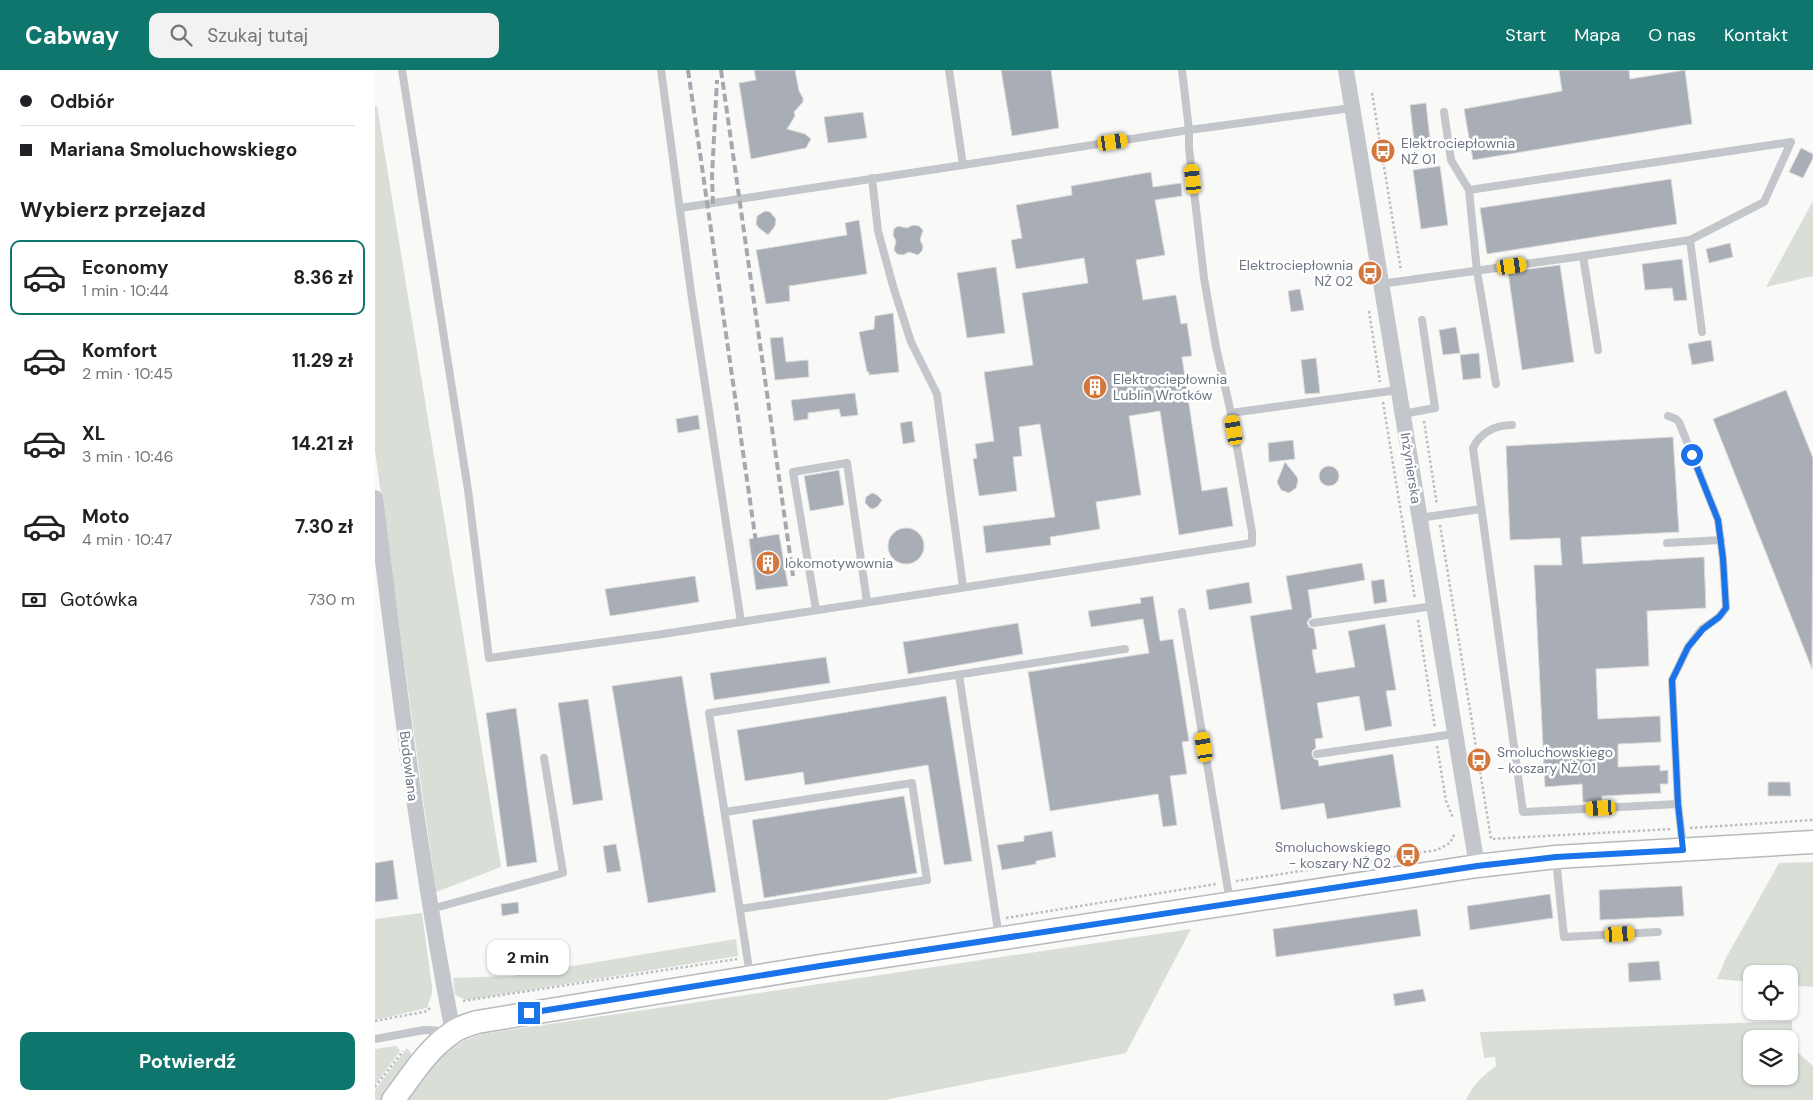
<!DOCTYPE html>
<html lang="pl">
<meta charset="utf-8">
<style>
:root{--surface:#fff;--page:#f2f2f2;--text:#202124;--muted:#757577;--line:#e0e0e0;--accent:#0f766e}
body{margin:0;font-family:"DM Sans",sans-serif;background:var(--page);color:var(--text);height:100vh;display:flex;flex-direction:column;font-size:19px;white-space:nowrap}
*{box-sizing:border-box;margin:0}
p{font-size:16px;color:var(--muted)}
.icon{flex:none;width:28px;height:28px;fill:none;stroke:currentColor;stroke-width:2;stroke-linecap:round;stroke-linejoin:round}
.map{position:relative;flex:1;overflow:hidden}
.panel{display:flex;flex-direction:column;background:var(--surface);width:375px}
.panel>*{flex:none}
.hud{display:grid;align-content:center;height:110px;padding:0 20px;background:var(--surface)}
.buttons{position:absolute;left:1368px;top:895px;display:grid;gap:10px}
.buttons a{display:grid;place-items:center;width:55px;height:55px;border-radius:10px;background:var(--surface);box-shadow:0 1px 4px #0004;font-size:25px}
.end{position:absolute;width:22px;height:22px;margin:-11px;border:6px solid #1a73e8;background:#fff;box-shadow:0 0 0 2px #fff}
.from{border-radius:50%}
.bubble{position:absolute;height:35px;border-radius:10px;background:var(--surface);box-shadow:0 1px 4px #0004;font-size:16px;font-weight:700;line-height:35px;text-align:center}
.car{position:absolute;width:15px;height:30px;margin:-15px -8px;border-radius:6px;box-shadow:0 0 4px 1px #0007;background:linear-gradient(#f5c518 24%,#345 0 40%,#f5c518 0 76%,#345 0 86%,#f5c518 0)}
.hud b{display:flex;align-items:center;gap:18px;height:48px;font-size:19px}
.hud b+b{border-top:1px solid var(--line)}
.hud i{width:12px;height:12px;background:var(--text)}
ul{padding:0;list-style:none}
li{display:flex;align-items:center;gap:15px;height:75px;margin:0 10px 8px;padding:0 10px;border:2px solid transparent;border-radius:10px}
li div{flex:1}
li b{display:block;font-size:19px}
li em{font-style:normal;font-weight:700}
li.on{border-color:var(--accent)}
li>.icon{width:45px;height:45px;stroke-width:1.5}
h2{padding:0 20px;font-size:22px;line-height:60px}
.pay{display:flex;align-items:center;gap:12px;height:55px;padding:0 20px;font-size:19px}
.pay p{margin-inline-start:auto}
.cta{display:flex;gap:10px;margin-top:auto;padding:10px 20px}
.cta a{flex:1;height:58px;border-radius:10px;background:var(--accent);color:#fff;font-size:20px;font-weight:700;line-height:58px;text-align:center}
header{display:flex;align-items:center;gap:30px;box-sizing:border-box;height:70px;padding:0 25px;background:var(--accent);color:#fff}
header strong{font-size:24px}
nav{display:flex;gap:28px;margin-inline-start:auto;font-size:18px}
.search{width:350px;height:45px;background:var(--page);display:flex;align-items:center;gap:12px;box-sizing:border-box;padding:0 18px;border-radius:10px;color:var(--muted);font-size:19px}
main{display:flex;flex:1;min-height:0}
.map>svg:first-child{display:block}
.green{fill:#d9ded7;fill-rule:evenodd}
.building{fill:#a9aeb6;stroke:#dbdbda}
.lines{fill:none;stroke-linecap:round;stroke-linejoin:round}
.secondary-casing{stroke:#b6b9be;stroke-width:25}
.path{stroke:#bbbdc0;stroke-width:2.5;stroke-dasharray:2.5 2.5;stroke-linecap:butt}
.lane{stroke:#c3c6ca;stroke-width:8}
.street{stroke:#c3c6ca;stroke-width:16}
.secondary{stroke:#fff;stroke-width:22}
.rail{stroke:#a5a9af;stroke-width:4;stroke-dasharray:8 4;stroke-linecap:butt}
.route{stroke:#1a73e8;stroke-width:6}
.labels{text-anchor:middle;stroke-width:5;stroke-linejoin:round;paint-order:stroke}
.poi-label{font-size:14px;fill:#6c7685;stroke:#fff;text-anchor:start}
.street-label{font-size:14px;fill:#6c7685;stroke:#fff}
</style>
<header>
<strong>Cabway</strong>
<div class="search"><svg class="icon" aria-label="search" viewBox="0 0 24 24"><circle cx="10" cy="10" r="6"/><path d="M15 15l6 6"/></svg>Szukaj tutaj</div>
<nav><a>Start</a><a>Mapa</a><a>O nas</a><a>Kontakt</a></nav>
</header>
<main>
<section class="panel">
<div class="hud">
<b><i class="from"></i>Odbiór</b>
<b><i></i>Mariana Smoluchowskiego</b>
</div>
<h2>Wybierz przejazd</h2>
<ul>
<li class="on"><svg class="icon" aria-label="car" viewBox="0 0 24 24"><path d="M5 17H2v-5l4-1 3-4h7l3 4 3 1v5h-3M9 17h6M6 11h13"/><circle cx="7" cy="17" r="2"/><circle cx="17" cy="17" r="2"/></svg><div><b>Economy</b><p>1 min · 10:44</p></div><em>8.36 zł</em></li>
<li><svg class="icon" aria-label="car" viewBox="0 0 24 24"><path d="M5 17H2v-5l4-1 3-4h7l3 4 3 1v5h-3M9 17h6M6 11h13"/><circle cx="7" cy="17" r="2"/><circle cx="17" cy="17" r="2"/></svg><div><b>Komfort</b><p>2 min · 10:45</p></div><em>11.29 zł</em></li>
<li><svg class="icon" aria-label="car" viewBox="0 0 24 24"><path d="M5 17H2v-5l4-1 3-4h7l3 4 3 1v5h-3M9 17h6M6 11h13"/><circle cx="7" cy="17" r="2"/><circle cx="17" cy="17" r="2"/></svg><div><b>XL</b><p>3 min · 10:46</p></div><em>14.21 zł</em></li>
<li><svg class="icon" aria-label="car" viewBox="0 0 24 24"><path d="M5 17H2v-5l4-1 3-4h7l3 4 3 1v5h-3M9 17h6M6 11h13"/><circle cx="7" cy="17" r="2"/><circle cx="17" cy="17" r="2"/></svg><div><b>Moto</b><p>4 min · 10:47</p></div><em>7.30 zł</em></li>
</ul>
<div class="pay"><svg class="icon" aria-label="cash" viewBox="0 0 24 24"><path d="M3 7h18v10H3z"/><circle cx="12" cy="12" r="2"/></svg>Gotówka<p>730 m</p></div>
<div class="cta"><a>Potwierdź</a></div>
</section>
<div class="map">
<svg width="1438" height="1030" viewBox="0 0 1438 1030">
<rect width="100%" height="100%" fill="#f9f9f8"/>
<g class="green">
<path d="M 0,36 L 2,36 L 126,797 L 61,822 L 0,381 Z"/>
<path d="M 1438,131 L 1438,206 L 1391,217 Z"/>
<path d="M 1438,792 L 1438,917 L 1414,915 L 1414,904 L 1376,904 L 1376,912 L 1342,909 L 1351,888 L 1404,793 Z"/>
<path d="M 47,843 L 57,917 L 57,923 L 52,938 L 0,950 L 0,849 Z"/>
<path d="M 816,859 L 751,983 L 510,1030 L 30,1030 C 52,1003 72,973 107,964 Z"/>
<path d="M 361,869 L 363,886 L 91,930 L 80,925 L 78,908 L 137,906 Z"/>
<path d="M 1417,951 L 1418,978 L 1438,996 L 1438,1030 L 1091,1030 C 1098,1015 1107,1006 1121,996 L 1120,987 L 1109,988 L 1105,962 ZM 1376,969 L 1414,969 L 1414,1006 L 1376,1006 Z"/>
<path d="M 20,976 L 22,976 L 25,981 L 0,1015 L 0,979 Z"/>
<path d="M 32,978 L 36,983 L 38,989 L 9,1030 L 0,1030 L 0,1020 Z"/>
</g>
<g class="building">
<path d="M 379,0 L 420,0 L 424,21 L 428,28 L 428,32 L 419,42 L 420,46 L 412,59 L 430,64 L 436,69 L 431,78 L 376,89 L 364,13 L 381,10 Z"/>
<path d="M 626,0 L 676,0 L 684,58 L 637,66 Z"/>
<path d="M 1184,0 L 1254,0 L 1255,9 L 1310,0 L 1317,54 L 1098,90 L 1089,39 L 1187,21 Z"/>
<path d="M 1051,33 L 1055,70 L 1039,72 L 1035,35 Z"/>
<path d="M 488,42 L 492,68 L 453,73 L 449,47 Z"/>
<path d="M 1426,78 L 1438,84 L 1438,88 L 1428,108 L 1414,102 Z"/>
<path d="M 1065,96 L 1073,155 L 1046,159 L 1038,100 Z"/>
<path d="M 776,102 L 778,117 L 806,113 L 807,126 L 780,130 L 790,185 L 761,190 L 768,230 L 801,225 L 806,254 L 812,253 L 817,286 L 807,287 L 827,421 L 852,417 L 858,456 L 804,465 L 785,341 L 754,346 L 766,425 L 721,432 L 725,459 L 675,467 L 676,475 L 611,483 L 608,456 L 680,447 L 665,354 L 644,357 L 647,386 L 638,387 L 642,421 L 604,426 L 598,389 L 602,388 L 600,374 L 619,371 L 609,302 L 658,295 L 647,223 L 713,213 L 709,188 L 641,199 L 636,170 L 647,168 L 641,135 L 697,125 L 696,116 Z"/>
<path d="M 1296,109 L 1302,154 L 1112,184 L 1105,138 Z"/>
<path d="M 390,141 L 395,142 L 401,149 L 400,156 L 393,165 L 384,158 L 381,154 L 382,146 Z"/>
<path d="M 484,150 L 492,204 L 414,216 L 415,231 L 391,234 L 381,180 L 472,165 L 470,153 Z"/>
<path d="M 538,155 L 544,156 L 548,160 L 545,170 L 548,176 L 547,181 L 543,185 L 534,182 L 528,185 L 522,184 L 519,180 L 521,171 L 518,165 L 519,159 L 523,156 L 532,158 Z"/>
<path d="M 1355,173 L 1358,187 L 1334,193 L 1331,179 Z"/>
<path d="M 1307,189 L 1312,230 L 1299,231 L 1297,218 L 1270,220 L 1267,194 Z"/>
<path d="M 1185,195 L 1199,292 L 1147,300 L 1133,202 Z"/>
<path d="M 621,197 L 630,263 L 592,268 L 582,203 Z"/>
<path d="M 925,219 L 929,240 L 916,242 L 913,221 Z"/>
<path d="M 518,243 L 524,302 L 494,305 L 494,302 L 492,302 L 484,262 L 499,259 L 500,246 Z"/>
<path d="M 1081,257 L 1085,283 L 1068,285 L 1064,260 Z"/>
<path d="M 408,267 L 411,292 L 433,290 L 434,307 L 400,310 L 395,268 Z"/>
<path d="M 1336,270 L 1339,291 L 1317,295 L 1313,274 Z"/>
<path d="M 1104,283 L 1106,308 L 1088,310 L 1085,285 Z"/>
<path d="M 941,288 L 945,323 L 930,324 L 926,290 Z"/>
<path d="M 1411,320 L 1438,388 L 1437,599 L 1338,349 Z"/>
<path d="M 480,323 L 483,345 L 466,347 L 464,339 L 433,343 L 433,349 L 419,351 L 416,330 Z"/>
<path d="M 323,345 L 325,359 L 303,363 L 301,349 Z"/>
<path d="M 537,351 L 540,372 L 528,374 L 525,353 Z"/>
<path d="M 1298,367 L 1304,462 L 1206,467 L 1208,494 L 1329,487 L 1331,538 L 1272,541 L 1274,596 L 1221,599 L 1223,649 L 1285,646 L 1286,672 L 1243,674 L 1243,697 L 1285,695 L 1285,701 L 1293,700 L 1293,714 L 1285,714 L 1286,723 L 1227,726 L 1227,732 L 1208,732 L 1207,714 L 1170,717 L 1159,495 L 1187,495 L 1185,468 L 1135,470 L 1131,376 Z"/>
<path d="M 918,370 L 920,389 L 894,392 L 893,373 Z"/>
<path d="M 910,392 L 922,407 L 923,411 L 921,418 L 914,423 L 906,420 L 902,412 Z"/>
<circle cx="954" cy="406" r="10"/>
<path d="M 464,400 L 469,435 L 435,441 L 429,406 Z"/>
<path d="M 497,423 L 502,425 L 507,430 L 503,436 L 498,439 L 495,438 L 490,433 L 491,427 Z"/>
<circle cx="531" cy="476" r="18"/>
<path d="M 404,464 L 413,516 L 381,520 L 374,469 Z"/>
<path d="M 987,493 L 990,510 L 933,520 L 937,547 L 934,549 L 932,553 L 934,557 L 939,559 L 942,579 L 937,580 L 941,603 L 980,597 L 973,561 L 1010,554 L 1021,620 L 1011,621 L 1017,656 L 990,661 L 984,626 L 942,633 L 948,668 L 940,669 L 941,678 L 937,681 L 937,685 L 939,689 L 943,690 L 944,696 L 1018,684 L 1026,737 L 952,749 L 949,733 L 906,740 L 875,546 L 917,539 L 911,506 Z"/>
<path d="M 320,506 L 324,532 L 235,546 L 230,519 Z"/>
<path d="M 1009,509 L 1012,532 L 999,534 L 996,511 Z"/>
<path d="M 874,512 L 877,533 L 834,540 L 831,520 Z"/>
<path d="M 778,526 L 785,571 L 798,569 L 814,671 L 807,672 L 812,704 L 795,706 L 802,755 L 788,757 L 783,724 L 675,741 L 653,602 L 774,583 L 768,549 L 716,557 L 713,541 L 766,533 L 765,528 Z"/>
<path d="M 643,553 L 648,584 L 533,604 L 528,572 Z"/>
<path d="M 451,587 L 455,613 L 339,630 L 335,603 Z"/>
<path d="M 307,606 L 341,822 L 273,833 L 237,616 Z"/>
<path d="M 571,626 L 597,791 L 569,795 L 553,695 L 430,715 L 428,702 L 370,711 L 362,660 Z"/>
<path d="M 213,629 L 228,730 L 198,735 L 183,633 Z"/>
<path d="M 141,638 L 162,792 L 132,797 L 111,643 Z"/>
<path d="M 1393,712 L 1415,712 L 1416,726 L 1393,726 Z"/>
<path d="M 529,726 L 542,803 L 389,828 L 377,750 Z"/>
<path d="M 677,761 L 681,787 L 661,791 L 661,794 L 627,800 L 622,775 L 649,771 L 649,766 Z"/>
<path d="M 241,774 L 246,801 L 232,803 L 228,776 Z"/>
<path d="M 18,790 L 23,829 L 0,832 L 0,793 Z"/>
<path d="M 1307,816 L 1309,846 L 1225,850 L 1224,820 Z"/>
<path d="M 1175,824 L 1178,848 L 1095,860 L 1092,836 Z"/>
<path d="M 143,832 L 144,843 L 127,846 L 126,834 Z"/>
<path d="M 1042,839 L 1046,866 L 901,887 L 898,859 Z"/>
<path d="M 1284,891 L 1286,910 L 1254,912 L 1253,893 Z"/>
<path d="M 1048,919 L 1051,931 L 1020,936 L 1018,924 Z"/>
</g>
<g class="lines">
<defs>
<path id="secondary" d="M 18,1030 C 36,1007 52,979 77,963 C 84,957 93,955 102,952 L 445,896 L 1102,796 L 1181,787 L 1438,772"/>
</defs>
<use href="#secondary" class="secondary-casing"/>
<g class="path">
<path d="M 997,23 L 1026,201"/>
<path d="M 994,241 L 1005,312"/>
<path d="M 1008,332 L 1040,529"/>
<path d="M 1049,351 L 1062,435"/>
<path d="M 1065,455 L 1116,769 L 1297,759"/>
<path d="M 1043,550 L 1060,658"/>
<path d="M 1062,676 L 1071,731 L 1078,748"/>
<path d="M 1315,758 L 1438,750"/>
<path d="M 861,811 L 1062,780 L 1075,773 L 1080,763"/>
<path d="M 631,848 L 841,814"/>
<path d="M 88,931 L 362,889"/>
<path d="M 0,951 L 48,942 L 53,941 L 55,937"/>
<path d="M 0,1017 L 28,981"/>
</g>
<g class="lane">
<path d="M 27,0 L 93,420 L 114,588 L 288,564 L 877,473 L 877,462 L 856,343 L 1023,320"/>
<path d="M 286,0 L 316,222 L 366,552"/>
<path d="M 1069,42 L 1076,90 L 1094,120 L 1416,72 L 1389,132 L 1315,170"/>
<path d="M 588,95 L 814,60 L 807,0"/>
<path d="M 497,108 L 503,161 L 518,216 L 536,272 L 562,324 L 588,517"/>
<path d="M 1094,120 L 1102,201 L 1121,314"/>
<path d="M 305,138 L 588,95 L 574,0"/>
<path d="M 1208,186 L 1315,170 L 1327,262"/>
<path d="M 1005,214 L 1208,186 L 1223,280"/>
<path d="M 856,343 L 841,277 L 829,208 L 814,78 L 814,60 L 976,38"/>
<path d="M 1028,344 L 1060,338 L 1047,250"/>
<path d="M 1137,355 C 1120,355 1105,363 1098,378 L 1148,742 L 1303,734 L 1297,610 L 1313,577 L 1327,559 L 1344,547 L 1351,538 L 1348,489 L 1343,450 L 1304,352 L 1301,349 L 1293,346"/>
<path d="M 1044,448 L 1106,439"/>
<path d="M 1292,473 L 1346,470"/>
<path d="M 441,540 L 418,402 L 472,393 L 492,532"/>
<path d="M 807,542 L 855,832"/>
<path d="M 938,553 L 1059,536"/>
<path d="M 584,605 L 624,867"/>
<path d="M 942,684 L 1079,664"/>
<path d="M 1303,734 L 1308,777"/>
<path d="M 350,742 L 537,713 L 552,810 L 365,839"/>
<path d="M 1181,789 L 1189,867 L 1283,862"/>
<path d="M 56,839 L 188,803 L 169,688"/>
<path d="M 375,905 L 334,643 L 750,579"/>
<path d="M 0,969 L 49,960 L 71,961"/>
</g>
<g class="street">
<path d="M 971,0 L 1102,796"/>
<path d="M 0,428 C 23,607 43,785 78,962"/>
</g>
<use href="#secondary" class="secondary"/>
<g class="rail">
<path d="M 313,0 L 387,514"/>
<path d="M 346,0 L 418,506"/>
<path d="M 338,134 L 337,106 L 342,10"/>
</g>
</g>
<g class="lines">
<path class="route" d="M 154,943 L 445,896 L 1102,796 L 1181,787 L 1308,780 L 1303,734 L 1297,610 L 1313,577 L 1328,559 L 1344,547 L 1351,538 L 1348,489 L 1343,450 L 1317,385"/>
</g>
<defs>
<symbol id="bus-disc" viewBox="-11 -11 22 22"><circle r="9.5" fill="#d2783f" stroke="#fff"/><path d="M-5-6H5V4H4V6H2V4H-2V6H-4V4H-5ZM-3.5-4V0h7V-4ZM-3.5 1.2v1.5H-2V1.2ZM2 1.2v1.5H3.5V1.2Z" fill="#fff"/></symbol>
<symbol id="building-disc" viewBox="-11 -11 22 22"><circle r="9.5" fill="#d2783f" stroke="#fff"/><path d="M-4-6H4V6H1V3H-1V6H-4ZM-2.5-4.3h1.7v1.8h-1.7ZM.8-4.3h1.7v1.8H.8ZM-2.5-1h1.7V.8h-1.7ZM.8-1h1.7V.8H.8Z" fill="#fff"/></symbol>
</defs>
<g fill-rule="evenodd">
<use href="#bus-disc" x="994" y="67" width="28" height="28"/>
<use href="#bus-disc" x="981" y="189" width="28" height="28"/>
<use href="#building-disc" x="706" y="303" width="28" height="28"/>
<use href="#building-disc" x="379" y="479" width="28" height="28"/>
<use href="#bus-disc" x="1090" y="676" width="28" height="28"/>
<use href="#bus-disc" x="1019" y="771" width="28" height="28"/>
</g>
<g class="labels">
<g class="poi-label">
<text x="1026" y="78">Elektrociepłownia<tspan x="1026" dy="16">NŻ 01</tspan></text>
<text x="978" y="200" text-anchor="end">Elektrociepłownia<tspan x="978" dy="16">NŻ 02</tspan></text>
<text x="738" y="314">Elektrociepłownia<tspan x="738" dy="16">Lublin Wrotków</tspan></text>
<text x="410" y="498">lokomotywownia</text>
<text x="1122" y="687">Smoluchowskiego<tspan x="1122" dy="16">- koszary NŻ 01</tspan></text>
<text x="1016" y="782" text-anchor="end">Smoluchowskiego<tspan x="1016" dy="16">- koszary NŻ 02</tspan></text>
</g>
<g class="street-label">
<text transform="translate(1036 398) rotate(81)" y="5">Inżynierska</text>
<text transform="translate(34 696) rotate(83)" y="5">Budowlana</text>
</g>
</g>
</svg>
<div class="buttons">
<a><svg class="icon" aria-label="locate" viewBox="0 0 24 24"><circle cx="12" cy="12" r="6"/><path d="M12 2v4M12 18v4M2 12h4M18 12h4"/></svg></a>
<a><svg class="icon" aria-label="layers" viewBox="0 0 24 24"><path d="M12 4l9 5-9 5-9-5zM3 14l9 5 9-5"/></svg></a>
</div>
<i class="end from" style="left:1317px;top:385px"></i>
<i class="end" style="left:154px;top:943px"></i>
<div class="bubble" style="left:112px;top:870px;width:82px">2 min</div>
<i class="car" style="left:738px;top:72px;rotate:81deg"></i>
<i class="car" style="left:818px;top:109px;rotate:354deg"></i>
<i class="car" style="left:1137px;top:196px;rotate:82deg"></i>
<i class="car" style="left:859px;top:360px;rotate:350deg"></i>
<i class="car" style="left:829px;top:677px;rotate:351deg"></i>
<i class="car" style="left:1226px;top:738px;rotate:267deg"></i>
<i class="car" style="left:1245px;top:864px;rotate:87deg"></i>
</div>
</main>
